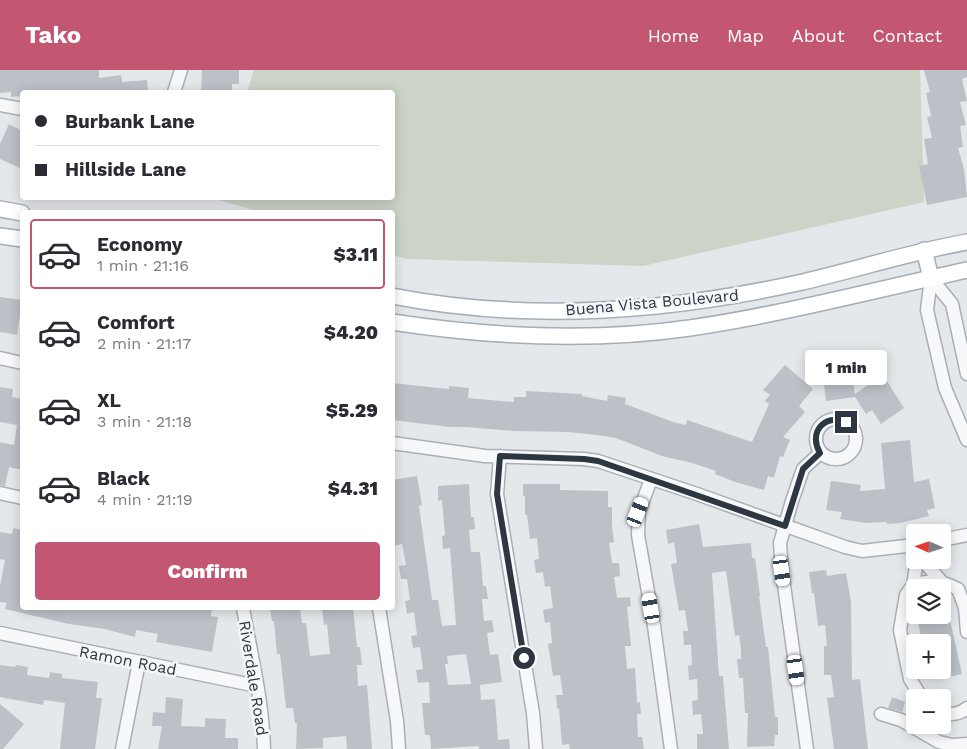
<!DOCTYPE html>
<meta charset="utf-8">
<style>
:root{--surface:#fff;--page:#f7f7f7;--text:#2b2b33;--muted:#7c7c81;--line:#e1e1e2;--accent:#c35771}
body{margin:0;font-family:"Work Sans",sans-serif;background:var(--page);color:var(--text);height:100vh;display:flex;flex-direction:column;font-size:19px;white-space:nowrap}
*{box-sizing:border-box;margin:0}
p{font-size:16px;color:var(--muted)}
.icon{flex:none;width:28px;height:28px;fill:none;stroke:currentColor;stroke-width:2;stroke-linecap:round;stroke-linejoin:round}
.map{position:relative;flex:1;overflow:hidden}
.sheet{position:absolute;left:20px;top:140px;width:375px;height:400px;display:flex;flex-direction:column;background:var(--surface);border-radius:5px;box-shadow:0 2px 12px #0003}
.sheet>*{flex:none}
.banner{position:absolute;left:20px;top:20px;width:375px;height:110px;border-radius:5px;box-shadow:0 2px 12px #0003;display:grid;align-content:center;height:110px;padding:0 15px;background:var(--surface)}
.needle{width:32px;rotate:273deg}
.buttons{position:absolute;left:906px;top:454px;display:grid;gap:10px}
.buttons a{display:grid;place-items:center;width:45px;height:45px;border-radius:5px;background:var(--surface);box-shadow:0 2px 12px #0003;font-size:25px}
.end{position:absolute;width:22px;height:22px;margin:-11px;border:6px solid #2d3742;background:#fff;box-shadow:0 0 0 2px #fff}
.from{border-radius:50%}
.bubble{position:absolute;height:35px;border-radius:5px;background:var(--surface);box-shadow:0 2px 12px #0003;font-size:16px;font-weight:800;line-height:35px;text-align:center}
.car{position:absolute;width:15px;height:30px;margin:-15px -8px;border-radius:6px;box-shadow:0 0 4px 1px #0007;background:linear-gradient(#fff 24%,#345 0 40%,#fff 0 76%,#345 0 86%,#fff 0)}
.banner b{display:flex;align-items:center;gap:18px;height:48px;font-size:19px}
.banner b+b{border-top:1px solid var(--line)}
.banner i{width:12px;height:12px;background:var(--text)}
ul{padding:9px 0 0;list-style:none}
li{display:flex;align-items:center;gap:15px;height:70px;margin:0 10px 8px;padding:0 5px;border:2px solid transparent;border-radius:5px}
li div{flex:1}
li b{display:block;font-size:19px}
li em{font-style:normal;font-weight:800}
li.on{border-color:var(--accent)}
li>.icon{width:45px;height:45px;stroke-width:1.5}
.cta{display:flex;gap:10px;margin-top:auto;padding:10px 15px}
.cta a{flex:1;height:58px;border-radius:5px;background:var(--accent);color:#fff;font-size:20px;font-weight:800;line-height:58px;text-align:center}
header{display:flex;align-items:center;gap:30px;box-sizing:border-box;height:70px;padding:0 25px;background:var(--accent);color:#fff}
header strong{font-size:24px}
nav{display:flex;gap:28px;margin-inline-start:auto;font-size:18px}
.map>svg:first-child{display:block}
.green{fill:#cbd4c6}
.building{fill:#bcc1c7;fill-rule:evenodd}
.lines{fill:none;stroke-linecap:round;stroke-linejoin:round}
.minor-casing{stroke:#aaafb5;stroke-width:15}
.major-casing{stroke:#a5adb6;stroke-width:18}
.minor{stroke:#f7f8f9;stroke-width:12}
.major{stroke:#fff;stroke-width:15}
.route{stroke:#2d3742;stroke-width:6}
.labels{text-anchor:middle;stroke-width:5;stroke-linejoin:round;paint-order:stroke}
.street-label{font-size:16px;fill:#2d3742;stroke:#f4f6f8}
</style>
<header>
<strong>Tako</strong>
<nav><a>Home</a><a>Map</a><a>About</a><a>Contact</a></nav>
</header>
<div class="map">
<svg width="967" height="679" viewBox="0 0 967 679">
<rect width="100%" height="100%" fill="#e5e8eb"/>
<path class="green" d="M 254,0 L 920,0 L 924,132 L 643,196 L 406,189 L 393,185 L 392,142 L 259,142 L 213,128 L 392,128 L 392,22 L 247,22 Z"/>
<g class="building">
<path d="M 0,0 L 99,0 L 99,8 L 121,5 L 122,12 L 147,10 L 148,22 L 22,22 L 22,26 L 11,27 L 11,22 L 0,23 Z"/>
<path d="M 202,0 L 239,0 L 239,14 L 232,14 L 232,22 L 201,22 Z"/>
<path d="M 924,0 L 967,0 L 967,7 L 962,9 L 967,31 L 960,32 L 966,55 L 960,56 L 963,77 L 958,78 L 964,99 L 967,127 L 927,135 L 919,96 L 928,94 L 924,69 L 932,68 L 927,47 L 931,46 L 926,23 L 930,22 Z"/>
<path d="M 9,54 L 22,61 L 22,99 L 0,89 L 0,74 Z"/>
<path d="M 0,227 L 22,230 L 17,265 L 0,262 Z"/>
<path d="M 785,295 L 813,319 L 799,336 L 805,342 L 783,367 L 790,370 L 783,387 L 780,386 L 774,408 L 768,406 L 764,420 L 735,412 L 715,404 L 716,401 L 692,393 L 662,386 L 616,368 L 605,366 L 568,362 L 514,361 L 466,357 L 450,357 L 392,350 L 392,313 L 449,319 L 449,316 L 469,318 L 468,328 L 514,332 L 514,327 L 526,327 L 526,321 L 582,324 L 582,326 L 607,331 L 608,325 L 626,328 L 625,334 L 673,352 L 686,355 L 687,350 L 752,372 L 769,334 L 765,331 L 770,325 L 763,320 Z"/>
<path d="M 851,297 L 855,324 L 883,305 L 904,338 L 881,354 L 872,340 L 866,344 L 855,327 L 826,331 L 823,306 L 833,305 L 833,299 Z"/>
<path d="M 0,317 L 13,319 L 12,327 L 22,329 L 22,400 L 9,397 L 5,416 L 0,415 L 0,372 L 14,375 L 17,355 L 0,352 Z"/>
<path d="M 910,370 L 914,412 L 929,409 L 935,438 L 927,440 L 929,446 L 900,453 L 887,454 L 887,452 L 866,453 L 840,449 L 842,442 L 826,440 L 831,411 L 861,415 L 860,421 L 885,419 L 881,373 Z"/>
<path d="M 417,406 L 422,435 L 419,436 L 432,530 L 438,530 L 442,556 L 456,555 L 450,478 L 443,479 L 442,466 L 445,465 L 442,430 L 438,431 L 438,416 L 469,414 L 471,447 L 474,447 L 475,459 L 469,460 L 471,482 L 480,482 L 483,516 L 486,516 L 488,529 L 482,529 L 484,551 L 492,550 L 494,562 L 487,563 L 490,585 L 498,584 L 502,612 L 480,615 L 481,630 L 495,629 L 498,670 L 509,669 L 510,679 L 479,679 L 479,676 L 431,679 L 430,665 L 425,665 L 422,633 L 430,633 L 429,612 L 418,613 L 416,600 L 423,599 L 420,577 L 413,578 L 411,566 L 417,565 L 414,542 L 407,544 L 405,531 L 410,530 L 407,509 L 401,509 L 399,496 L 406,495 L 402,474 L 394,476 L 392,467 L 392,410 ZM 466,584 L 471,614 L 448,615 L 445,594 L 448,594 L 447,586 Z"/>
<path d="M 523,414 L 560,414 L 560,420 L 608,421 L 608,437 L 612,437 L 612,456 L 614,472 L 609,473 L 612,493 L 619,493 L 620,506 L 614,507 L 617,528 L 630,527 L 631,536 L 627,537 L 631,576 L 625,576 L 627,599 L 635,598 L 637,633 L 640,632 L 641,644 L 637,644 L 638,667 L 642,667 L 644,679 L 570,679 L 569,674 L 562,675 L 559,638 L 557,639 L 556,625 L 563,625 L 560,605 L 553,606 L 548,574 L 552,573 L 550,552 L 545,553 L 543,540 L 553,538 L 550,516 L 545,517 L 543,502 L 536,503 L 534,490 L 539,489 L 537,468 L 530,469 L 527,445 L 525,445 L 525,426 L 523,426 Z"/>
<path d="M 699,454 L 703,477 L 751,473 L 752,488 L 755,488 L 760,526 L 759,526 L 766,577 L 768,577 L 775,647 L 778,647 L 778,665 L 775,665 L 774,676 L 747,677 L 748,643 L 745,643 L 743,608 L 739,608 L 737,589 L 741,589 L 741,579 L 739,565 L 735,566 L 726,501 L 712,503 L 719,606 L 723,606 L 729,679 L 697,679 L 697,664 L 703,664 L 701,644 L 693,645 L 692,631 L 698,630 L 697,609 L 689,610 L 688,596 L 692,595 L 691,575 L 684,575 L 683,561 L 688,561 L 685,540 L 679,541 L 671,494 L 677,493 L 674,472 L 668,474 L 666,460 Z"/>
<path d="M 13,458 L 22,460 L 22,499 L 20,513 L 22,513 L 22,538 L 158,538 L 173,540 L 174,538 L 212,538 L 211,546 L 218,547 L 212,582 L 156,572 L 158,564 L 136,560 L 135,567 L 105,559 L 69,554 L 5,539 L 7,533 L 0,532 L 0,516 L 5,490 L 0,489 L 0,462 L 12,464 Z"/>
<path d="M 826,500 L 827,506 L 846,503 L 851,532 L 852,610 L 860,609 L 868,679 L 834,679 L 827,628 L 834,627 L 831,605 L 824,605 L 824,576 L 827,576 L 825,555 L 818,556 L 814,523 L 812,523 L 809,502 Z"/>
<path d="M 270,538 L 300,538 L 302,553 L 306,553 L 310,586 L 330,584 L 327,554 L 324,555 L 322,538 L 353,538 L 357,577 L 360,577 L 362,595 L 357,595 L 358,616 L 367,615 L 372,679 L 347,679 L 346,666 L 323,668 L 323,678 L 296,679 L 297,653 L 295,653 L 293,638 L 286,638 L 280,584 L 277,584 L 274,551 L 272,551 Z"/>
<path d="M 949,545 L 962,604 L 949,607 L 945,586 L 942,586 L 942,572 L 922,572 L 918,552 Z"/>
<path d="M 0,595 L 15,597 L 16,595 L 28,597 L 27,605 L 49,608 L 50,602 L 62,604 L 62,608 L 98,612 L 96,628 L 102,628 L 95,679 L 60,679 L 65,633 L 44,630 L 43,635 L 0,627 Z"/>
<path d="M 166,627 L 183,629 L 181,656 L 205,657 L 205,648 L 226,649 L 225,668 L 238,668 L 238,679 L 158,679 L 162,656 L 152,656 L 153,642 L 165,643 Z"/>
<path d="M 892,627 L 905,632 L 902,642 L 888,638 Z"/>
<path d="M 0,634 L 24,654 L 3,679 L 0,679 Z"/>
</g>
<g class="lines">
<defs>
<g id="minor">
<path d="M 174,22 L 181,0"/>
<path d="M 0,35 L 22,39"/>
<path d="M 931,208 L 927,240 L 945,318 L 967,370"/>
<path d="M 931,208 L 952,234 L 967,304"/>
<path d="M 0,288 L 22,293"/>
<circle cx="836" cy="369" r="20"/>
<path d="M 392,373 L 485,386 L 584,389 L 598,391 L 697,424 L 845,477 L 862,481 L 915,475"/>
<path d="M 500,386 L 497,424 L 533,643 L 536,679"/>
<path d="M 651,409 L 639,442 L 638,465 L 654,556 L 671,679"/>
<path d="M 0,423 L 22,428"/>
<path d="M 942,470 L 967,465"/>
<path d="M 917,490 L 913,515 L 906,525 L 900,560 L 910,609 L 922,628"/>
<path d="M 927,490 L 928,496 L 940,510"/>
<path d="M 913,515 C 933,509 940,510 958,519 L 965,538 L 967,562"/>
<path d="M 243,538 C 251,584 263,632 264,679"/>
<path d="M 379,538 L 397,651 L 399,679"/>
<path d="M 0,563 L 257,616"/>
<path d="M 881,644 L 901,650 L 939,672 L 952,675 L 967,674"/>
<path d="M 942,644 C 952,645 960,644 967,638"/>
<path d="M 122,679 L 139,592"/>
<path d="M 807,679 L 782,501 L 780,473 L 792,431 L 803,399 L 820,383"/>
</g>
<g id="major">
<path d="M 0,139 L 22,143"/>
<path d="M 0,166 L 22,169"/>
<path d="M 924,180 L 931,208"/>
<path d="M 392,226 C 525,252 666,242 798,213 C 855,200 910,182 967,172"/>
<path d="M 392,252 C 490,267 592,272 690,258 C 784,244 874,220 967,200"/>
</g>
</defs>
<use href="#minor" class="minor-casing"/>
<use href="#major" class="major-casing"/>
<use href="#minor" class="minor"/>
<use href="#major" class="major"/>
</g>
<g class="lines">
<path class="route" d="M 524,588 L 497,424 L 500,386 L 584,389 L 598,391 L 785,456 L 803,399 L 820,383 C 808,363 824,343 846,352"/>
</g>
<g class="labels">
<g class="street-label">
<text transform="translate(652 232) rotate(-5)" y="6">Buena Vista Boulevard</text>
<text transform="translate(128 590) rotate(11)" y="6">Ramon Road</text>
<text transform="translate(254 608) rotate(81)" y="6">Riverdale Road</text>
</g>
</g>
</svg>
<div class="buttons">
<a><svg class="needle" viewBox="-14 -14 28 28"><path d="M0-13l5 13h-10z" fill="#e53935"/><path d="M0 13l5-13h-10z" fill="#7c7c81"/></svg></a>
<a><svg class="icon" aria-label="layers" viewBox="0 0 24 24"><path d="M12 4l9 5-9 5-9-5zM3 14l9 5 9-5"/></svg></a>
<a>+</a>
<a>−</a>
</div>
<i class="end from" style="left:524px;top:588px"></i>
<i class="end" style="left:846px;top:352px"></i>
<div class="bubble" style="left:805px;top:280px;width:82px">1 min</div>
<i class="car" style="left:638px;top:442px;rotate:21deg"></i>
<i class="car" style="left:782px;top:501px;rotate:172deg"></i>
<i class="car" style="left:651px;top:538px;rotate:350deg"></i>
<i class="car" style="left:796px;top:600px;rotate:172deg"></i>
<div class="banner">
<b><i class="from"></i>Burbank Lane</b>
<b><i></i>Hillside Lane</b>
</div>
<section class="sheet">
<ul>
<li class="on"><svg class="icon" aria-label="car" viewBox="0 0 24 24"><path d="M5 17H2v-5l4-1 3-4h7l3 4 3 1v5h-3M9 17h6M6 11h13"/><circle cx="7" cy="17" r="2"/><circle cx="17" cy="17" r="2"/></svg><div><b>Economy</b><p>1 min · 21:16</p></div><em>$3.11</em></li>
<li><svg class="icon" aria-label="car" viewBox="0 0 24 24"><path d="M5 17H2v-5l4-1 3-4h7l3 4 3 1v5h-3M9 17h6M6 11h13"/><circle cx="7" cy="17" r="2"/><circle cx="17" cy="17" r="2"/></svg><div><b>Comfort</b><p>2 min · 21:17</p></div><em>$4.20</em></li>
<li><svg class="icon" aria-label="car" viewBox="0 0 24 24"><path d="M5 17H2v-5l4-1 3-4h7l3 4 3 1v5h-3M9 17h6M6 11h13"/><circle cx="7" cy="17" r="2"/><circle cx="17" cy="17" r="2"/></svg><div><b>XL</b><p>3 min · 21:18</p></div><em>$5.29</em></li>
<li><svg class="icon" aria-label="car" viewBox="0 0 24 24"><path d="M5 17H2v-5l4-1 3-4h7l3 4 3 1v5h-3M9 17h6M6 11h13"/><circle cx="7" cy="17" r="2"/><circle cx="17" cy="17" r="2"/></svg><div><b>Black</b><p>4 min · 21:19</p></div><em>$4.31</em></li>
</ul>
<div class="cta"><a>Confirm</a></div>
</section>
</div>
